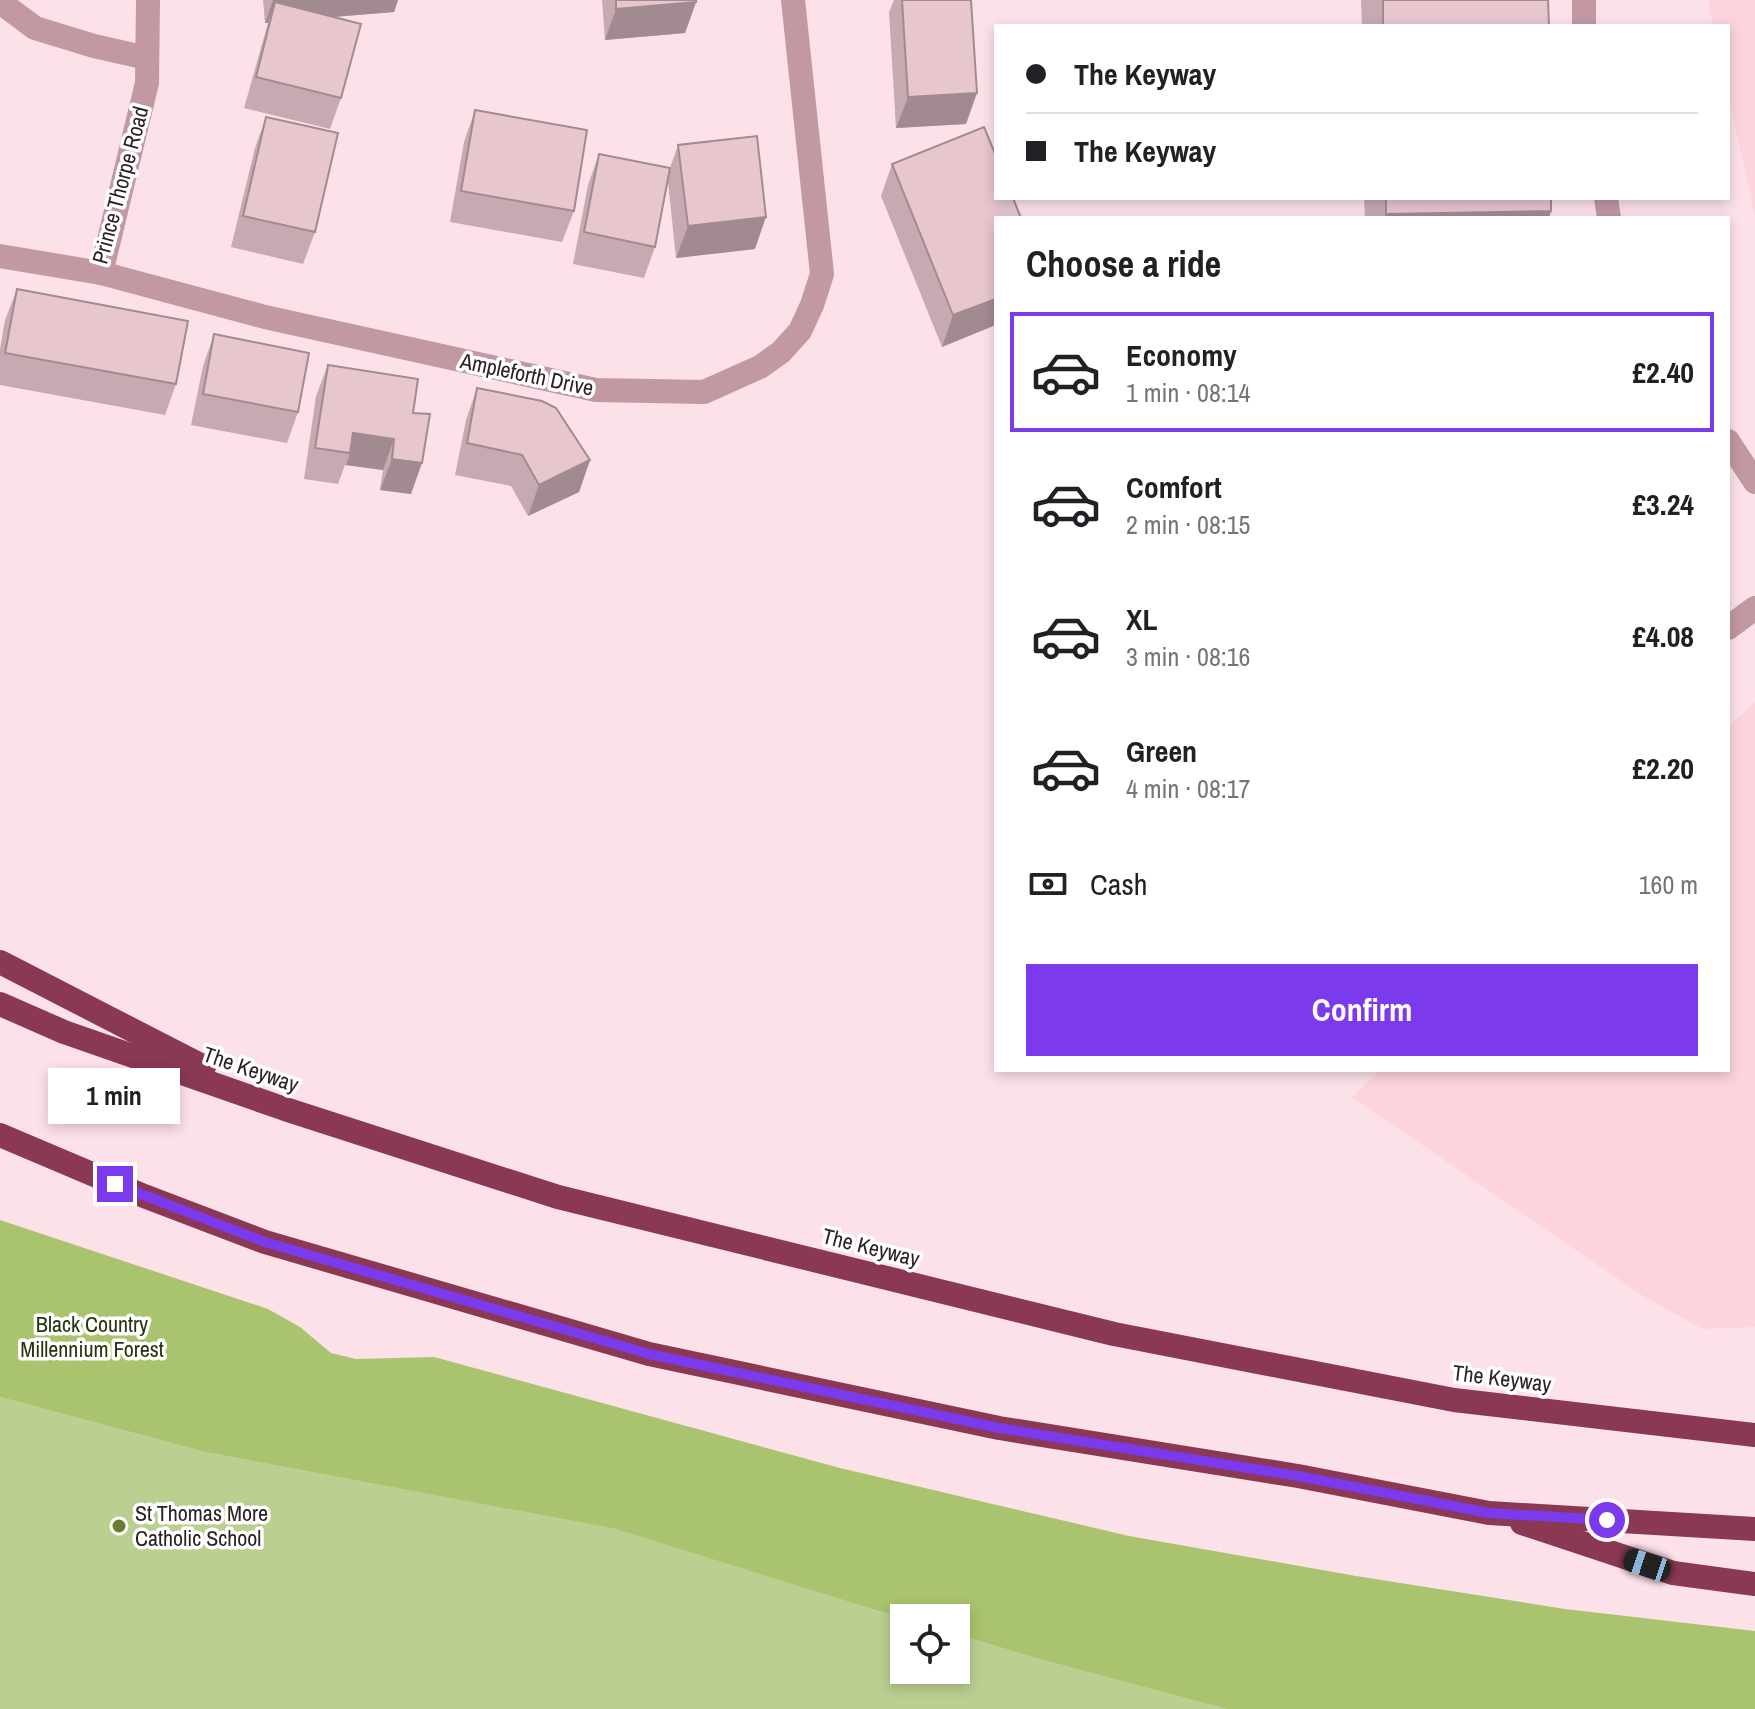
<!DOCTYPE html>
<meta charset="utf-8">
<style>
:root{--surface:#fff;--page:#f6f6f6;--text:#202124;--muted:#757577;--line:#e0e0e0;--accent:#7c3aed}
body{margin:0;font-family:"Archivo Narrow",sans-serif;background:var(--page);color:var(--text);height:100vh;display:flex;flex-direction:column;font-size:30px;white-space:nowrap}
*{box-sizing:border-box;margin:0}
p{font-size:26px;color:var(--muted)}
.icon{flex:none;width:44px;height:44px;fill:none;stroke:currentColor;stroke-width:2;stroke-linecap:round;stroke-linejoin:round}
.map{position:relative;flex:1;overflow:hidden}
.sheet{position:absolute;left:994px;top:216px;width:736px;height:856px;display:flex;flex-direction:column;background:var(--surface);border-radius:0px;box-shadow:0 4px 12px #0003}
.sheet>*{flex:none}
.banner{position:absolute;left:994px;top:24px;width:736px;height:176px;border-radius:0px;box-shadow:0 4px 12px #0003;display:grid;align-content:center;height:176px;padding:0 32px;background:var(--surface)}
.tools{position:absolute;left:890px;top:1604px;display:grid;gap:16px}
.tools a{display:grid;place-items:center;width:80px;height:80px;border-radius:0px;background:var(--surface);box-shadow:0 4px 12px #0003;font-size:40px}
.end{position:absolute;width:36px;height:36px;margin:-18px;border:10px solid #7c3aed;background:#fff;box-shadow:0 0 0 4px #fff}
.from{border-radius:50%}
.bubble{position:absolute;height:56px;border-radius:0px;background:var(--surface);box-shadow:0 4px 12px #0003;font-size:26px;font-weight:800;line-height:56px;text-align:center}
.car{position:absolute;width:24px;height:48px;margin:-24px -12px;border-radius:10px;box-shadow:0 0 6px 2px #0007;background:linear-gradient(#222 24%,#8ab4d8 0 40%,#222 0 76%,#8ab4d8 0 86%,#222 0)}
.banner b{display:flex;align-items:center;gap:28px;height:76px;font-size:30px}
.banner b+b{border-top:2px solid var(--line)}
.banner i{width:20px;height:20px;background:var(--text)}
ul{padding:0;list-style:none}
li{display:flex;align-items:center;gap:24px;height:120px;margin:0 16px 12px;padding:0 16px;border:4px solid transparent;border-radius:0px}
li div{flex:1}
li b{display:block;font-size:30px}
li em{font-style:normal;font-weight:800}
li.on{border-color:var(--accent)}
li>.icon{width:72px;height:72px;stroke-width:1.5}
h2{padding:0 32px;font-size:36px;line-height:96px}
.pay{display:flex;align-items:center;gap:20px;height:88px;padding:0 32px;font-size:30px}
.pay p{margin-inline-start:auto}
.primary-button{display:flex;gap:16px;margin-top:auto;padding:16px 32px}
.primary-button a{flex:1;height:92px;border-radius:0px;background:var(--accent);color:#fff;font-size:32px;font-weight:800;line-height:92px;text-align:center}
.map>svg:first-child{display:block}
.built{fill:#fdd4de}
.green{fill:#bbcf91}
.forest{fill:#aac36e}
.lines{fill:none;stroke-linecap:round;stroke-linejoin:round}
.lane{stroke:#c298a2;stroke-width:24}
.street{stroke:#c298a2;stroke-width:24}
.highway{stroke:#8a3853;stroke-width:24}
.wall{fill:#c7aab1}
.shaded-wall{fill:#a28b90}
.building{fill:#e7c6ce;stroke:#a28b90;stroke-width:2}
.route{stroke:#7c3aed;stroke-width:10}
.poi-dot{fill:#687d2d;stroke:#fff;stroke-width:3}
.labels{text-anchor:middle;stroke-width:7;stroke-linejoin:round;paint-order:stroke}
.street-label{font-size:22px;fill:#2d2124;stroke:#fff}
.park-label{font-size:22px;fill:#29320e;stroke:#fff}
.poi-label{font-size:22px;fill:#2d2124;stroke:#fff;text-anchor:start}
</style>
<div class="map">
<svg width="1755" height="1709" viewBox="0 0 1755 1709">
<rect width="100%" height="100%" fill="#fce2e8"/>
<g class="built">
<path d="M 1708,0 L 1755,0 L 1755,216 L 1728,93 L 1728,26 L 1713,26 Z"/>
<path d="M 1755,702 L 1755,1327 L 1702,1329 L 1640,1294 L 1352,1097 L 1380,1070 L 1728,1070 L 1728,728 Z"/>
</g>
<path class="green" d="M 0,1397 L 205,1452 L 617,1529 L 904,1619 L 904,1670 L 956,1670 L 956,1634 L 1039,1659 L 1226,1709 L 0,1709 Z"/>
<path class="forest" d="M 0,1220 L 268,1309 L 300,1327 L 331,1353 L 356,1359 L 434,1357 L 840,1468 L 1129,1536 L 1356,1576 L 1565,1609 L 1755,1631 L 1755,1709 L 1226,1709 L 1039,1659 L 956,1634 L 956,1618 L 904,1619 L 616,1529 L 205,1452 L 0,1397 Z"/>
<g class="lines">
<g class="lane">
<path d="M 0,2 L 35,28 L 94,46 L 147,58"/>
<path d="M 1584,26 L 1584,0"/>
<path d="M 1606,198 L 1609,218"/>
<path d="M 1728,441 L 1755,482"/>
<path d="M 1728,628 L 1755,608"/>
</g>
<g class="street">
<path d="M 0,256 L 101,273 L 265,317 L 596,390 L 704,392 L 760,367 L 781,352 L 800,331 L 812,305 L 822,274 L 793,0"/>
<path d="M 101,273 L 147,83 L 148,0"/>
</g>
<g class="highway">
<path d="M 0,962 L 204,1067"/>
<path d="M 0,1004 L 64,1032 L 285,1109 L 558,1197 L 1114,1334 L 1454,1400 L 1755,1435"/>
<path d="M 0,1135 L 144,1196 L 265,1242 L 649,1354 L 999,1428 L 1298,1476 L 1489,1513 L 1755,1529"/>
<path d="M 1522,1523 L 1673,1573 L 1755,1584"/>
</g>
</g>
<g class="wall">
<path d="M 263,0 L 398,0 L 394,12 L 333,17 L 341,98 L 330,129 L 244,108 L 268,23 L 265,23 Z"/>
<path d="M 602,0 L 696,0 L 696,2 L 685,33 L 605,40 Z"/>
<path d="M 894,0 L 971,0 L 966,124 L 896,128 L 889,12 Z"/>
<path d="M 1361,0 L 1548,0 L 1549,26 L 1362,26 Z"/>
<path d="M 475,110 L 574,211 L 562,242 L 450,222 L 464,142 Z"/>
<path d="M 266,117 L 315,232 L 303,264 L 231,247 L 255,148 Z"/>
<path d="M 678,145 L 755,249 L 676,258 L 668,182 L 655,247 L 644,278 L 573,264 L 588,185 L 599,154 L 670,168 Z"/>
<path d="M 892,164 L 1021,218 L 942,347 L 881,196 Z"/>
<path d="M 1364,198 L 1551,198 L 1551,211 L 1549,218 L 1365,218 Z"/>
<path d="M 17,289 L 176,384 L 165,415 L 0,385 L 0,349 L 5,320 Z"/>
<path d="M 214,334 L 298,412 L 287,443 L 191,425 L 203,366 Z"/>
<path d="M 328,365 L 413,413 L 411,494 L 380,490 L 383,470 L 345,465 L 338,484 L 304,479 L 316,396 Z"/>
<path d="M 477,388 L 590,460 L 579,492 L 528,516 L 511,486 L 455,475 L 466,420 Z"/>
</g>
<g class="shaded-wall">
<path d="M 273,0 L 398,0 L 394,12 L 270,22 L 275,2 L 268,23 L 265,23 Z"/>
<path d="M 696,2 L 685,33 L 605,40 L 616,9 Z"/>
<path d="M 977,93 L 966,124 L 896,128 L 908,97 Z"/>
<path d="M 1551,211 L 1549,218 L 1384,218 L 1386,214 Z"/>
<path d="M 766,217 L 755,249 L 676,258 L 688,226 Z"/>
<path d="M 996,299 L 996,325 L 942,347 L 953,315 Z"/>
<path d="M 353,433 L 394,439 L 383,470 L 346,465 L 350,453 Z"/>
<path d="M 392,459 L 422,463 L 411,494 L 380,490 Z"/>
<path d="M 590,460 L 579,492 L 528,516 L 539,485 Z"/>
</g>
<g class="building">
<path d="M 616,0 L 696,0 L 696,2 L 616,9 Z"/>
<path d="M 902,0 L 971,0 L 977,93 L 908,97 Z"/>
<path d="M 1383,0 L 1548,0 L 1549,26 L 1383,26 Z"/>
<path d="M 275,2 L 361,24 L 341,98 L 256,77 Z"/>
<path d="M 475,110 L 587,130 L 574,211 L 461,191 Z"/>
<path d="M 266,117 L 338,133 L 315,232 L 243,216 Z"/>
<path d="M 984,127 L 996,156 L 996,198 L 1013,198 L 1021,218 L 996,218 L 996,299 L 953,315 L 892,164 Z"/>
<path d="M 757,136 L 766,217 L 688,226 L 678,145 Z"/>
<path d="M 599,154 L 670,168 L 655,247 L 584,232 Z"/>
<path d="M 1386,198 L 1551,198 L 1551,211 L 1386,214 Z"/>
<path d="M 17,289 L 188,321 L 176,384 L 5,353 Z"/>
<path d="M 214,334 L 309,353 L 298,412 L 203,394 Z"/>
<path d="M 328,365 L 418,379 L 413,413 L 430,414 L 422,463 L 392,459 L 394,439 L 353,433 L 350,453 L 315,448 Z"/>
<path d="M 477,388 L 542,401 L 556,408 L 590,460 L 539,485 L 522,455 L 467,443 Z"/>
</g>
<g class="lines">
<path class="route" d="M 115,1184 L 265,1242 L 649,1354 L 999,1428 L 1298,1476 L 1489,1513 L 1607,1520"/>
</g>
<circle class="poi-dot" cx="119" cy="1526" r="8"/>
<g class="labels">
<g class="street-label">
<text transform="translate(120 185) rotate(-75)" y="8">Prince Thorpe Road</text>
<text transform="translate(527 374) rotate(12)" y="8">Ampleforth Drive</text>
<text transform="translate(251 1069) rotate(19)" y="8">The Keyway</text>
<text transform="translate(871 1247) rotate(14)" y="8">The Keyway</text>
<text transform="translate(1502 1378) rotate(7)" y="8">The Keyway</text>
</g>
<g class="park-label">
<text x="92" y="1332">Black Country<tspan x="92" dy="25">Millennium Forest</tspan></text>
</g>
<g class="poi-label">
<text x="135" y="1521">St Thomas More<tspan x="135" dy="25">Catholic School</tspan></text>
</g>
</g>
</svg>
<div class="tools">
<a><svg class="icon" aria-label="locate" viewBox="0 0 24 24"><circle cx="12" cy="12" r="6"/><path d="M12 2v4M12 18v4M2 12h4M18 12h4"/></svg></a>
</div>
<i class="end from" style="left:1607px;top:1520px"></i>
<i class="end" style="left:115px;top:1184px"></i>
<div class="bubble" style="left:48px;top:1068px;width:132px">1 min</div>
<i class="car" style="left:1647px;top:1565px;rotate:288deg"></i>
<div class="banner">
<b><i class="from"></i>The Keyway</b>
<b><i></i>The Keyway</b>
</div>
<section class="sheet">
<h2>Choose a ride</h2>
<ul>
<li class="on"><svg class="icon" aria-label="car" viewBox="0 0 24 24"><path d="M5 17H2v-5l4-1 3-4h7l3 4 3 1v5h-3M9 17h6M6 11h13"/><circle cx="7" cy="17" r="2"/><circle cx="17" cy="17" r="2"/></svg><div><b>Economy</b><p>1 min · 08:14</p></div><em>£2.40</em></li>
<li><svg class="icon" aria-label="car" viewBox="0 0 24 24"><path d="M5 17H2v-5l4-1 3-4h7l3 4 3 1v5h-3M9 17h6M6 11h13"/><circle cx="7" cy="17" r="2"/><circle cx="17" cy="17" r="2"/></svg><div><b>Comfort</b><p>2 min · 08:15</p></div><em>£3.24</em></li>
<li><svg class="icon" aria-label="car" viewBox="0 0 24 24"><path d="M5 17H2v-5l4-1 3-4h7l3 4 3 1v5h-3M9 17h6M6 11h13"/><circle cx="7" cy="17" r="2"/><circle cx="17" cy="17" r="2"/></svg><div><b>XL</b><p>3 min · 08:16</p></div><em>£4.08</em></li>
<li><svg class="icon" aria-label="car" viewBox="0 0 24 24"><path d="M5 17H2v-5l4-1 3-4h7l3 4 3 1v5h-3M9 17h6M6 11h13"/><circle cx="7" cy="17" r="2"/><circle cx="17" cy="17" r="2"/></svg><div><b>Green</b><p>4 min · 08:17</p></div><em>£2.20</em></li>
</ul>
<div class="pay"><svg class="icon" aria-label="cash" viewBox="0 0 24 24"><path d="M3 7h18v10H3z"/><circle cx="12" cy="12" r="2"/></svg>Cash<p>160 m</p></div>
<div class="primary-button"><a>Confirm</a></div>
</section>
</div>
